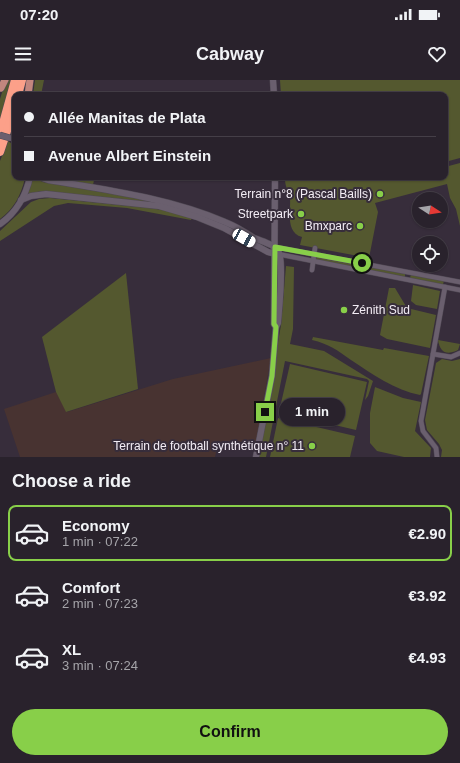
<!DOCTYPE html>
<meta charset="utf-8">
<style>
:root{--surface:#29222c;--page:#312a34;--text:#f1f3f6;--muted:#a5a4a9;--line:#453f48;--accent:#88cf49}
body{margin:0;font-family:Arial,sans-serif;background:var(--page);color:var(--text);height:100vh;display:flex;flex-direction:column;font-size:15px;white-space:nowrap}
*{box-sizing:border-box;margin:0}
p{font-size:13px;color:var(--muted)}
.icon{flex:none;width:22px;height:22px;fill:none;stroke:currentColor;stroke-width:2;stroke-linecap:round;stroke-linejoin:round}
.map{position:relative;height:377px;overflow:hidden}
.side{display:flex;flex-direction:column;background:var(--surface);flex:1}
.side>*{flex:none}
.banner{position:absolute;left:12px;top:12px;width:436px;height:88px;border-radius:8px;box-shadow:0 1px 3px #0004,0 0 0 1px var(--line);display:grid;align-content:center;height:88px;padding:0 12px;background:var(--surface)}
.needle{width:26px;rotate:102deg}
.fabs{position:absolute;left:412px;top:112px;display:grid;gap:8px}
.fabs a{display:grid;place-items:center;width:36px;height:36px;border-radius:50%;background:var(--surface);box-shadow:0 1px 3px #0004,0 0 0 1px var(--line);font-size:20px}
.end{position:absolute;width:18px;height:18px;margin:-9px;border:5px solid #88cf49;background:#111;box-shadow:0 0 0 2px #111}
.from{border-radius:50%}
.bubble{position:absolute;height:28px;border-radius:14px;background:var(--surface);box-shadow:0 1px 3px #0004,0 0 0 1px var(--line);font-size:13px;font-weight:600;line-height:28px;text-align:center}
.car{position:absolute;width:12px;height:24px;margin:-12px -6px;border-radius:5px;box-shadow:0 0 3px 1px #0007;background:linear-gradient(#fff 24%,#345 0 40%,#fff 0 76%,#345 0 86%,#fff 0)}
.banner b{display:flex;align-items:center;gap:14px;height:38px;font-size:15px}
.banner b+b{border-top:1px solid var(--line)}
.banner i{width:10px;height:10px;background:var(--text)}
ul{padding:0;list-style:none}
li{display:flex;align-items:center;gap:12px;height:56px;margin:0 8px 6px;padding:0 4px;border:2px solid transparent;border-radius:8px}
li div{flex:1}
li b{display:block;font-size:15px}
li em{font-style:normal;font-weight:600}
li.current{border-color:var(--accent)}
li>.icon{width:36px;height:36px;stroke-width:1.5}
h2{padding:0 12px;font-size:18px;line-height:48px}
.primary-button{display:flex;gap:8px;margin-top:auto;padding:8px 12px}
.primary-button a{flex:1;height:46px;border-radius:24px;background:var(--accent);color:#111;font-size:16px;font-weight:600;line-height:46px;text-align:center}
.status{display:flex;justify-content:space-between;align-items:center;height:28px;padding:0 20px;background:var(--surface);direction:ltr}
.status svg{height:11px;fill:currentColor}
header{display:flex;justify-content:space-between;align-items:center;height:52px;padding:0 12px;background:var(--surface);font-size:18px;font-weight:600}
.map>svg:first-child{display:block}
.industrial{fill:#483331}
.green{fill:#54582f}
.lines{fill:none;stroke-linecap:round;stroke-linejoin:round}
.street-casing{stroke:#514a55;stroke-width:5.5}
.secondary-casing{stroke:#514a55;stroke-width:7}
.primary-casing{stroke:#514a55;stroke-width:8}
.highway-casing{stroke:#514a55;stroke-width:9}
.street{stroke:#6a5f6e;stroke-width:4.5}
.secondary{stroke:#6a5f6e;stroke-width:6}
.primary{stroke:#c2867e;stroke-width:7}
.highway{stroke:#fca089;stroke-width:8}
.secondary-bridge-casing{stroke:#514a55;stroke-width:7;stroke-linecap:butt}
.secondary-bridge{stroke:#6a5f6e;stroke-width:6}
.route{stroke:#88cf49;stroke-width:5}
.poi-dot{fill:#88cf49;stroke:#372d3b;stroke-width:1.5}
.labels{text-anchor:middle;stroke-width:4;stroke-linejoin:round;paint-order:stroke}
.poi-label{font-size:12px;fill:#f3edf5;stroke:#372d3b;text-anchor:end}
</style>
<div class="status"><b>07:20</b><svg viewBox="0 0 49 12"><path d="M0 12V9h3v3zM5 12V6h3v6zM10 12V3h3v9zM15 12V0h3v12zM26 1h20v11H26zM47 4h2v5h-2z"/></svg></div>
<header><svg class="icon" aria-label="menu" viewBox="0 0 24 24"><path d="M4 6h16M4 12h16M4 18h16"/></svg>Cabway<svg class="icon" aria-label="heart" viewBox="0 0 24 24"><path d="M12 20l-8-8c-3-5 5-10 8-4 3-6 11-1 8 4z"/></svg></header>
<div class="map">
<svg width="460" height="377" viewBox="0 0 460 377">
<rect width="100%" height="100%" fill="#372d3b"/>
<path class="industrial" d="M 271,278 L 256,362 L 217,368 L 215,377 L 20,377 L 4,329 L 56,312 L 67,332 L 173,299 Z"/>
<g class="green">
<path d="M 6,0 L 11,0 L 0,43 L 0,19 Z"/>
<path d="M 35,0 L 44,0 L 41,15 L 33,15 Z"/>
<path d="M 280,0 L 460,0 L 460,78 L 445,82 L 445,15 L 281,15 Z"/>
<path d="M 8,61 L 15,66 L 15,97 L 25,97 L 25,98 C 21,115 14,129 0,139 L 0,81 Z"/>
<path d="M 460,83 L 460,146 L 456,129 L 450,118 L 447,104 L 375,123 L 378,132 L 369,178 L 300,165 L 302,157 C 285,152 291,131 290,118 C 290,114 287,110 286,106 C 285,103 285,100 285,97 L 445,97 L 445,87 Z"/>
<path d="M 33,97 L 43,102 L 160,122 L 175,127 L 43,111 L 28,114 Z"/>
<path d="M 52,97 L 82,97 L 94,100 L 93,105 Z"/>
<path d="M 50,118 L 150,128 L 169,131 L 192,138 L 191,140 L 127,128 L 68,123 L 54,126 L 0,161 L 0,151 L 31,122 L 39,119 Z"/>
<path d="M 316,176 L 405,193 L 405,197 L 315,180 Z"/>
<path d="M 286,186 L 294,187 L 293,249 L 290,264 L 324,271 L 373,301 L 368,316 L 365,320 L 369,301 L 367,299 L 285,281 L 266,377 L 258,377 L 281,245 Z"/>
<path d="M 126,193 L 138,309 L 66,332 L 56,312 L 42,257 Z"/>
<path d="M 411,194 L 444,200 L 443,205 L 410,198 Z"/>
<path d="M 413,205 L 440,211 L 437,229 L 416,225 L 411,221 Z"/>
<path d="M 389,208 L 395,208 L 407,228 L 436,235 L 430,268 L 387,259 L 380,255 Z"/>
<path d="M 313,257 L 383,270 L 384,268 L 429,276 L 421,314 L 420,315 C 395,310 372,294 351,280 C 337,270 329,264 312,260 Z"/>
<path d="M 438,260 L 460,264 L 458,270 C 446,276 440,272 438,260 Z"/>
<path d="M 442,279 L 452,281 L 460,279 L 460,377 L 441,377 L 442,370 L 439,364 L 427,350 L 425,340 L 436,283 Z"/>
<path d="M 290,284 L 367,302 L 356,350 L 279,332 Z"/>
<path d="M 375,307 L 403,318 L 421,322 L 415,351 L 431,368 L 430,377 L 404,377 L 377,371 L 370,363 L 370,333 Z"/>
<path d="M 278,338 L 355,356 L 350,377 L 270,377 Z"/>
</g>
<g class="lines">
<defs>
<g id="street">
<path d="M 275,167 L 460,202"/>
<path d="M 278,174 L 460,210"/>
<path d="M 312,190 L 315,168"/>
<path d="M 433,274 L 451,277 L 460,273"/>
<path d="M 437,377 L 436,368 L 423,351 L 421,341 L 445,207"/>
</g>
<g id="secondary">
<path d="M 273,0 L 274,15"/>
<path d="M 39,97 L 48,100 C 107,110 169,118 225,142 C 235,146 245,152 254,158 C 263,162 275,164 279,173 C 284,185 279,229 278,243 L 276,247"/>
<path d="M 21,120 L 31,116 L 46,114 L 159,126 L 197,137 L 224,148 L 268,172 L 275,174"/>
<path d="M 0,144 C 16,133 26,115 30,97"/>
<path d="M 256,377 L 272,296 L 276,247 L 274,244 L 275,97"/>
</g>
<g id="primary">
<path d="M 1,8 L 5,0"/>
<path d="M 28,15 L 30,0"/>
</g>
<g id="highway">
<path d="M 18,15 L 22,0"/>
<path d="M 0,54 L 15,0"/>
<path d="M 0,72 L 15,27"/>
</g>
</defs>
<use href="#street" class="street-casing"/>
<use href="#secondary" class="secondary-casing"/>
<use href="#primary" class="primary-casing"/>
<use href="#highway" class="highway-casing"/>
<use href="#street" class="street"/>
<use href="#secondary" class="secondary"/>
<use href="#primary" class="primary"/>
<use href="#highway" class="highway"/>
<defs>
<path id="secondary-bridge" d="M 0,55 L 10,58"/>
</defs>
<use href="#secondary-bridge" class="secondary-bridge-casing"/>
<use href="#secondary-bridge" class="secondary-bridge"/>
</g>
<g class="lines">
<path class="route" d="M 265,332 L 272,296 L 276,247 L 274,244 L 275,167 L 362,183"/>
</g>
<g class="poi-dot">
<circle cx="380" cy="114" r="4"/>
<circle cx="301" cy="134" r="4"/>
<circle cx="360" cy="146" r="4"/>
<circle cx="344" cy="230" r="4"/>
<circle cx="312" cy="366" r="4"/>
</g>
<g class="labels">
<g class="poi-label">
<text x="372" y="118">Terrain n°8 (Pascal Baills)</text>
<text x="293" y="138">Streetpark</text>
<text x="352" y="150">Bmxparc</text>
<text x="352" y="234" text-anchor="start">Zénith Sud</text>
<text x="304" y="370">Terrain de football synthétique n° 11</text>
</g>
</g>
</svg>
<div class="fabs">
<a><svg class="needle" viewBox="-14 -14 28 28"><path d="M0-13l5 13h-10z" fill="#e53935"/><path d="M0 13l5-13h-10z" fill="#a5a4a9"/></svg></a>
<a><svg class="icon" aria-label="locate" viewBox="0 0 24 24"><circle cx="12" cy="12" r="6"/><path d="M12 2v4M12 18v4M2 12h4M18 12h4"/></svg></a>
</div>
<i class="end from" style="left:362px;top:183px"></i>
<i class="end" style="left:265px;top:332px"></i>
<div class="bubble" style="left:279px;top:318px;width:66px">1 min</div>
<i class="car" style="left:244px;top:158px;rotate:119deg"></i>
<div class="banner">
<b><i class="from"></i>Allée Manitas de Plata</b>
<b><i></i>Avenue Albert Einstein</b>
</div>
</div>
<section class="side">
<h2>Choose a ride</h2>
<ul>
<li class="current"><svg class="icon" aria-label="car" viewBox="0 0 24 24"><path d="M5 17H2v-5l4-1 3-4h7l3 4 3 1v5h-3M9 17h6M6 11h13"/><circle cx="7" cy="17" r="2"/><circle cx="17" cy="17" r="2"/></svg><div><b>Economy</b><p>1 min · 07:22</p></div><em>€2.90</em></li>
<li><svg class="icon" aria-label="car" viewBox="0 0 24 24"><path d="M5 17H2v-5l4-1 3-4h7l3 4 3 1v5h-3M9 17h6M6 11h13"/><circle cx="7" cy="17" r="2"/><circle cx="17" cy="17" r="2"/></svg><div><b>Comfort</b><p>2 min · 07:23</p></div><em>€3.92</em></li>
<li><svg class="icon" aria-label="car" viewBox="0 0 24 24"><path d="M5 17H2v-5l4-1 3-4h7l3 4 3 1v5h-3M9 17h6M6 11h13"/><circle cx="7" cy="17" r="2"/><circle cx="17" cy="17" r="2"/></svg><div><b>XL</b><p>3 min · 07:24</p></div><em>€4.93</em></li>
</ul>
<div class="primary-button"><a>Confirm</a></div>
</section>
